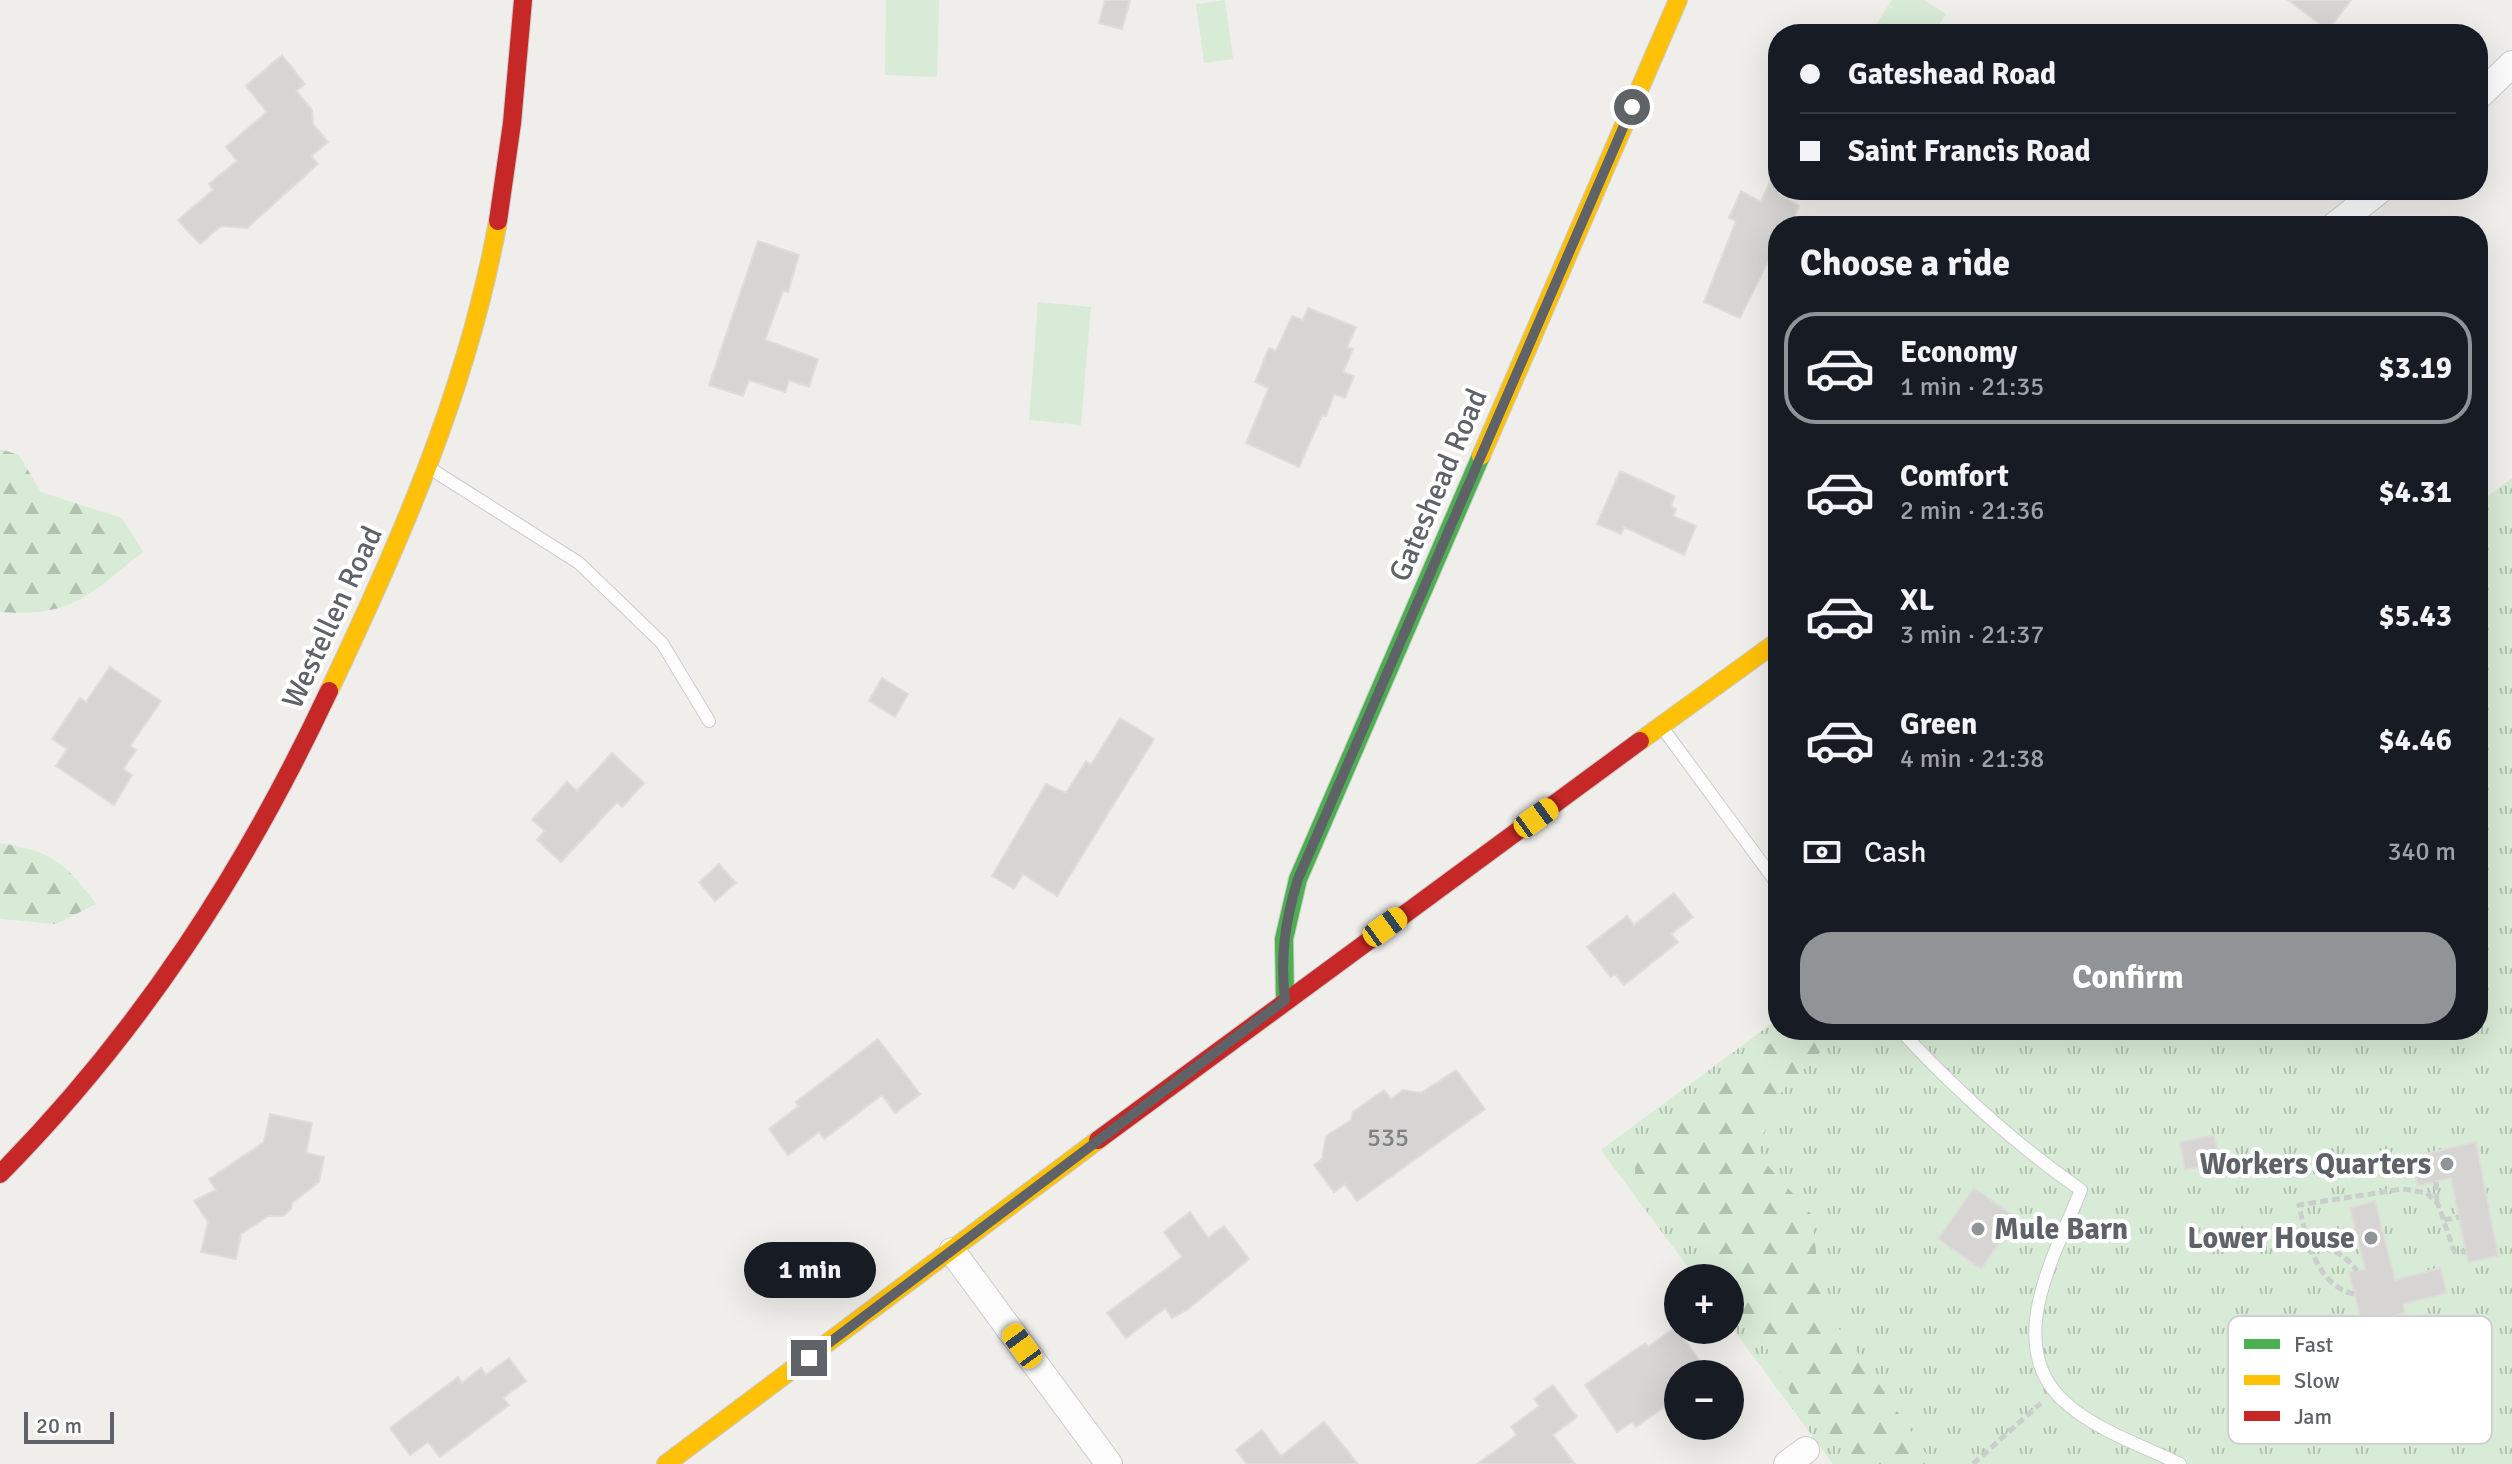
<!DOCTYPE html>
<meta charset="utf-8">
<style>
:root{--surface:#171b24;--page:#242831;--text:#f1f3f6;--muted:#9ea1a6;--line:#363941;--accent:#919496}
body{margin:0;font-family:Signika,sans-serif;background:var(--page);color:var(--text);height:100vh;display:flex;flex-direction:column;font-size:30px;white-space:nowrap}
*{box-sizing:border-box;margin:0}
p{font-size:26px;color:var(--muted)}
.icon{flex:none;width:44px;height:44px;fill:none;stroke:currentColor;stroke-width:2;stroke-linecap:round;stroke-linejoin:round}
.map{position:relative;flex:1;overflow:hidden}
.details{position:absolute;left:1768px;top:216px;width:720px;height:824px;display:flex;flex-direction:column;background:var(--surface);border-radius:32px;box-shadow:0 8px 32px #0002}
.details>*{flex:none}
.hud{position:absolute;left:1768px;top:24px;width:720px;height:176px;border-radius:32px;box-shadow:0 8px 32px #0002;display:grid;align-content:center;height:176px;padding:0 32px;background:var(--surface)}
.tools{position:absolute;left:1664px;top:1264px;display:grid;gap:16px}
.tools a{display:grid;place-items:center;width:80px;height:80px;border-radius:50%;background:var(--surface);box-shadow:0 8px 32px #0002;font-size:40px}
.scale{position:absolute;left:24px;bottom:20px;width:90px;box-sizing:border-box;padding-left:8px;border:4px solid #5f6368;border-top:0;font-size:22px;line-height:28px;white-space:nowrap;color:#5f6368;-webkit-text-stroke:6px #fff;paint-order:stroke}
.end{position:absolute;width:36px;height:36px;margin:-18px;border:10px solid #5f6368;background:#fff;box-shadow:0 0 0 4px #fff}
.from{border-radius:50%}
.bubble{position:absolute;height:56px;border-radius:28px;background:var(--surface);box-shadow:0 8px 32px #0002;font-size:26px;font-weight:800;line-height:56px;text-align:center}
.car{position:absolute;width:24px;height:48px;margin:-24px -12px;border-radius:10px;box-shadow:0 0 6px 2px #0007;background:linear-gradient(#f5c518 24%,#345 0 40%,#f5c518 0 76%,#345 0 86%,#f5c518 0)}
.hud b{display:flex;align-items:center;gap:28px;height:76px;font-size:30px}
.hud b+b{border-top:2px solid var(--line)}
.hud i{width:20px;height:20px;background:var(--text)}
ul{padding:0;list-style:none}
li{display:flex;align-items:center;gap:24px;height:112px;margin:0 16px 12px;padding:0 16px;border:4px solid transparent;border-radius:32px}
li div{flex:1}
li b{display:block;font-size:30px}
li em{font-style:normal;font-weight:800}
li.active{border-color:var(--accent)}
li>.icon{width:72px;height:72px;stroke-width:1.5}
h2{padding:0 32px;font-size:36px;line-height:96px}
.pay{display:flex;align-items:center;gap:20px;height:88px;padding:0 32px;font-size:30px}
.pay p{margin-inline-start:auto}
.action{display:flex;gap:16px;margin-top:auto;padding:16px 32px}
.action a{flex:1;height:92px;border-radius:32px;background:var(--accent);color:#fff;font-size:32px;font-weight:800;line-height:92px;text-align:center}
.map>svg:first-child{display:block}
.grass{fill:url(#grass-tufts)}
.forest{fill:url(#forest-firs)}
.pitch{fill:#d8ebd6}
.building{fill:#d6d5d3;stroke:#deddd9;stroke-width:2}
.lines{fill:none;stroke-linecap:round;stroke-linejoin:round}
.lane-casing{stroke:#cbcccc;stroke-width:14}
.street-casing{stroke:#cbcccc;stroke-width:28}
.fast-casing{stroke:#cacacb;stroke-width:20}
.slow-casing{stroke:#cacacb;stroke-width:20}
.jam-casing{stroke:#cacacb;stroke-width:20}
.path{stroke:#cacfcc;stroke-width:5;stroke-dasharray:8 4;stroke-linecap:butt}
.lane{stroke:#fdfcfc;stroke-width:12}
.street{stroke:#fdfcfc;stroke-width:26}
.fast{stroke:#4caf50;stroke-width:18}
.slow{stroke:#ffc107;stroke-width:18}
.jam{stroke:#c62828;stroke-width:18}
.route{stroke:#5f6368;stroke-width:10}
.poi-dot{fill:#919496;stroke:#fff;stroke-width:3}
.labels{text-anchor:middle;stroke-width:8;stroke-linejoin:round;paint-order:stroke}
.number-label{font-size:26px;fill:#7e8184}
.street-label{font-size:30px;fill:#5f6368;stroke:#fff}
.poi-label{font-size:30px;font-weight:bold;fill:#5f6368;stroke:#fff;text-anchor:end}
.key{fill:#fff;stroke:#cfd0d2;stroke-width:2}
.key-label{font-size:22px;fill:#5f6368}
</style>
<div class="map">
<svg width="2512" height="1464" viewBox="0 0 2512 1464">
<defs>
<pattern id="grass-tufts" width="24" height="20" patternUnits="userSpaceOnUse" patternTransform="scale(2)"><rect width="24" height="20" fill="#d8ebd6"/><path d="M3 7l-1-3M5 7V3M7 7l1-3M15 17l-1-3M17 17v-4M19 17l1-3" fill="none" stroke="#b2c2b1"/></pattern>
<pattern id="forest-firs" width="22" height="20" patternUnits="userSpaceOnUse" patternTransform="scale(2)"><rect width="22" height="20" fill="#d8ebd6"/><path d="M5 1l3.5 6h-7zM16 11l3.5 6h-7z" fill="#b2c2b1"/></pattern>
</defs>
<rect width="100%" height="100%" fill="#efeeea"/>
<path class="grass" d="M 2512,478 L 2512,1464 L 1833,1464 L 1730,1325 L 1730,1278 L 1696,1278 L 1601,1150 L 1778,1019 L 1778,1030 L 2478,1030 L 2478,503 Z"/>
<g class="forest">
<path d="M 0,449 L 19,455 L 41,492 L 122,518 L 143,552 C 88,595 74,617 0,612 Z"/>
<path d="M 0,843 C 53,852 63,861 96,904 L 56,924 L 0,919 Z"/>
<path d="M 1795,1030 L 1820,1030 L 1828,1044 L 1774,1100 L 1760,1150 L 1769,1167 L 1812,1215 L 1821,1298 L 1829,1317 L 1856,1350 L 1933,1464 L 1865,1464 L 1851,1454 L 1794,1400 L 1771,1353 L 1734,1311 L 1730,1278 L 1725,1278 L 1723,1269 C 1702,1249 1652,1208 1639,1186 C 1609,1138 1760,1047 1795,1030 Z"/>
</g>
<g class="pitch">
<path d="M 886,0 L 939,0 L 937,77 L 885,75 Z"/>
<path d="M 1225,0 L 1233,59 L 1204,63 L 1196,4 Z"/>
<path d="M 1892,0 L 1924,0 L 1946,14 L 1933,34 L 1870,34 Z"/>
<path d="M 1038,302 L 1091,307 L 1081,425 L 1029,420 Z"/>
</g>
<g class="building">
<path d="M 1105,0 L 1130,0 L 1122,29 L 1099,23 Z"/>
<path d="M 2288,0 L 2351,0 L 2328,30 Z"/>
<path d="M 282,55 L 305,84 L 296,91 L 312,110 L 313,124 L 328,142 L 311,156 L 318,164 L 247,228 L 221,226 L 200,244 L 178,220 L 213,190 L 209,184 L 237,161 L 226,147 L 267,112 L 246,86 Z"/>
<path d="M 1778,163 L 1778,193 L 1799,206 L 1790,226 L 1778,226 L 1778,242 L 1740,318 L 1704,302 L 1736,221 L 1729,218 L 1741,191 L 1761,202 Z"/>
<path d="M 758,241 L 799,255 L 788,292 L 783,291 L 765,340 L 818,359 L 809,387 L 789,380 L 785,392 L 749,380 L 743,396 L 709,385 Z"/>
<path d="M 1308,308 L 1356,327 L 1347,347 L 1353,349 L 1343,372 L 1354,376 L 1345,398 L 1334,394 L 1326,416 L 1322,415 L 1299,467 L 1246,443 L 1269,388 L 1255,382 L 1269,348 L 1276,351 L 1292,316 L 1303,320 Z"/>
<path d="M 1620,471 L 1675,496 L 1671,506 L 1676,509 L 1673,516 L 1696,526 L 1684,555 L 1624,527 L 1621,534 L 1597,524 Z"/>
<path d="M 110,667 L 161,701 L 130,746 L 136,750 L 123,769 L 132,775 L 114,805 L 56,766 L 67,749 L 52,739 L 80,698 L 86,702 Z"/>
<path d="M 882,678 L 908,694 L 895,717 L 869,701 Z"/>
<path d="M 1120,718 L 1154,739 L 1057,896 L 1023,874 L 1014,889 L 992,876 L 1046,784 L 1066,793 L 1086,761 L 1091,765 Z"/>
<path d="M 612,753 L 644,783 L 622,807 L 617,802 L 561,862 L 537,840 L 545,831 L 532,820 L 567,782 L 577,791 Z"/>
<path d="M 719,864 L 736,883 L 715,901 L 699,882 Z"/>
<path d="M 1674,893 L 1693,917 L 1671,934 L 1678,942 L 1624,985 L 1615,974 L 1611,977 L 1587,947 L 1627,916 L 1634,925 Z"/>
<path d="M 878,1039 L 920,1094 L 895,1113 L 882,1095 L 824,1139 L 819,1132 L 788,1155 L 769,1129 L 799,1106 L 796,1102 Z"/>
<path d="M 1456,1070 L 1485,1109 L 1357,1201 L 1345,1184 L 1334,1192 L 1314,1165 L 1322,1159 L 1326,1136 L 1351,1120 L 1353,1112 L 1384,1090 L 1391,1099 L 1403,1090 L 1421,1093 Z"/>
<path d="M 270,1114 L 312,1123 L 306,1153 L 324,1157 L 319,1182 L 292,1203 L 291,1209 L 283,1216 L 268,1216 L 241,1234 L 236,1259 L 201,1252 L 208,1222 L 194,1201 L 216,1190 L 209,1179 L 264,1142 Z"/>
<path d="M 2214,1135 L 2220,1162 L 2185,1170 L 2180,1142 Z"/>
<path d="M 2476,1142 L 2498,1256 L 2468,1262 L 2451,1178 L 2418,1186 L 2411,1157 Z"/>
<path d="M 1974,1188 L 2017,1218 L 1981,1269 L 1938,1239 Z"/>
<path d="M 2375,1201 L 2395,1280 L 2440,1268 L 2447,1293 L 2403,1304 L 2405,1313 L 2362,1324 L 2349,1272 L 2365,1269 L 2350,1208 Z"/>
<path d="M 1190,1212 L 1208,1238 L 1224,1226 L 1249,1259 L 1187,1310 L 1172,1318 L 1165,1308 L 1126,1338 L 1107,1313 L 1182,1257 L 1164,1232 Z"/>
<path d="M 1676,1327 L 1701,1363 L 1685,1374 L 1678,1374 L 1678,1397 L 1636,1427 L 1632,1422 L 1617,1432 L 1585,1385 L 1645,1343 L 1648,1347 Z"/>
<path d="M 509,1358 L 526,1381 L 503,1398 L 509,1405 L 440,1457 L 428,1442 L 410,1455 L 390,1428 L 458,1377 L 462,1383 L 481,1368 L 486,1375 Z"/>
<path d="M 1553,1385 L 1577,1417 L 1553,1435 L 1575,1464 L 1477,1464 L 1517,1435 L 1511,1427 L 1539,1406 L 1534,1399 Z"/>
<path d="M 1324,1422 L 1358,1464 L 1247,1464 L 1236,1450 L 1262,1430 L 1281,1456 Z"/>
</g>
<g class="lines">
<defs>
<g id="lane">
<path d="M 431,469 L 579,563 L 662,643 L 709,721"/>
<path d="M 1664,730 L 1778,885"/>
<path d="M 1900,1030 C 1954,1088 2016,1145 2081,1190 C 2056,1253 2000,1347 2067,1404 C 2098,1431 2143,1446 2180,1464"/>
</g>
<g id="street">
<path d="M 2478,97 L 2512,64"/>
<path d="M 2334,226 L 2380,190"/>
<path d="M 952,1251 L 1109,1464"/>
<path d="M 1787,1464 L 1806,1450"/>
</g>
<path id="fast" d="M 1285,1000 L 1284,939 L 1298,879 L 1481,456"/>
<g id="slow">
<path d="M 1481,456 L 1678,0"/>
<path d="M 329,691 C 401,540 468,387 498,221"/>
<path d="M 1640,741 L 1778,641"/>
<path d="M 666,1464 L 1098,1140"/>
</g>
<g id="jam">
<path d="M 498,221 L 512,123 L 523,0"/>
<path d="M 1098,1140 L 1640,741"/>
<path d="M 0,1174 C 141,1031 244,872 329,691"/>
</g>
</defs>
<use href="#lane" class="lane-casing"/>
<use href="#street" class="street-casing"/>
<use href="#fast" class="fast-casing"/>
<use href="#slow" class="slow-casing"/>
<use href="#jam" class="jam-casing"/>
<g class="path">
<path d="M 2436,1182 L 2437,1203"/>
<path d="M 2444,1220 L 2459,1217"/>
<path d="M 2311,1247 C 2333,1249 2344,1253 2357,1271"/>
<path d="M 2354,1294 C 2317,1286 2306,1239 2299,1205 L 2403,1189 L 2427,1193 L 2438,1204 L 2454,1251 L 2466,1252"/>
<path d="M 1973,1464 L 2041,1403"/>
</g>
<use href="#lane" class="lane"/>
<use href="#street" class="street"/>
<use href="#fast" class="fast"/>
<use href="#slow" class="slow"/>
<use href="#jam" class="jam"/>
</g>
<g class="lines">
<path class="route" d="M 809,1358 L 1285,1000 C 1280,956 1285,921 1298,879 L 1632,107"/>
</g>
<g class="poi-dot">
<circle cx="2447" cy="1164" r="8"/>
<circle cx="1978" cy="1229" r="8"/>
<circle cx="2371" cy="1238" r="8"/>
</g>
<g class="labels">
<g class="number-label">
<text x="1388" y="1146">535</text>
</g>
<g class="street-label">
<text transform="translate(1438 485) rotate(-67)" y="10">Gateshead Road</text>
<text transform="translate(332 617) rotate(-65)" y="10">Westellen Road</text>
</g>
<g class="poi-label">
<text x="2431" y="1174">Workers Quarters</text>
<text x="1994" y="1239" text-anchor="start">Mule Barn</text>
<text x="2355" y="1248">Lower House</text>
</g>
</g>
<rect x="2228" y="1316" width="264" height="128" rx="12" class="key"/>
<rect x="2244" y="1339" width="36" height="10" fill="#4caf50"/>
<rect x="2244" y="1375" width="36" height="10" fill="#ffc107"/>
<rect x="2244" y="1411" width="36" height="10" fill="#c62828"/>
<g class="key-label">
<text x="2294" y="1352">Fast</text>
<text x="2294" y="1388">Slow</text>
<text x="2294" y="1424">Jam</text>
</g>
</svg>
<div class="tools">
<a>+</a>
<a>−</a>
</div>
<div class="scale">20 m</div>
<i class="end from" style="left:1632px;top:107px"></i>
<i class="end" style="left:809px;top:1358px"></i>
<div class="bubble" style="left:744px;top:1242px;width:132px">1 min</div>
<i class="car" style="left:1536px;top:818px;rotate:54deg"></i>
<i class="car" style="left:1385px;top:927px;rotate:54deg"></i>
<i class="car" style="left:1022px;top:1346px;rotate:324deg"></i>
<div class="hud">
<b><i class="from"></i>Gateshead Road</b>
<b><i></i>Saint Francis Road</b>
</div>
<section class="details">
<h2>Choose a ride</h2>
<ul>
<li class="active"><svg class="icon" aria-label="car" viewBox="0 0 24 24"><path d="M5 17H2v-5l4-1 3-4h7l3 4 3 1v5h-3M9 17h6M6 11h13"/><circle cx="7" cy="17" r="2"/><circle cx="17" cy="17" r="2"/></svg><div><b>Economy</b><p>1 min · 21:35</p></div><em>$3.19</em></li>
<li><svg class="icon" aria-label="car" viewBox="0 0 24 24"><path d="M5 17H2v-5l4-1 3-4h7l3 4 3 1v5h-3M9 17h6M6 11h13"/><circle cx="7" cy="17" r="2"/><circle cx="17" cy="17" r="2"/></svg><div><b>Comfort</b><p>2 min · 21:36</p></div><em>$4.31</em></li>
<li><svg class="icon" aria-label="car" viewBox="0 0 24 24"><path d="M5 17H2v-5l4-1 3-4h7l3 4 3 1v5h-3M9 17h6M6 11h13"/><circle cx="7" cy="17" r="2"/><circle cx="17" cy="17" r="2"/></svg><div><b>XL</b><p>3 min · 21:37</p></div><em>$5.43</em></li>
<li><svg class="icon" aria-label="car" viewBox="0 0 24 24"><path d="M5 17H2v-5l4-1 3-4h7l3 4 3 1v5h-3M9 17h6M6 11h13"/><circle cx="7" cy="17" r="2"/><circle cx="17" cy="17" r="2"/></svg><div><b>Green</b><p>4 min · 21:38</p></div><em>$4.46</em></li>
</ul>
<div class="pay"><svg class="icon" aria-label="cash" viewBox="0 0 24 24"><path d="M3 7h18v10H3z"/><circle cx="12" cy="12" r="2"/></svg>Cash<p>340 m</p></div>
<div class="action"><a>Confirm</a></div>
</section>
</div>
